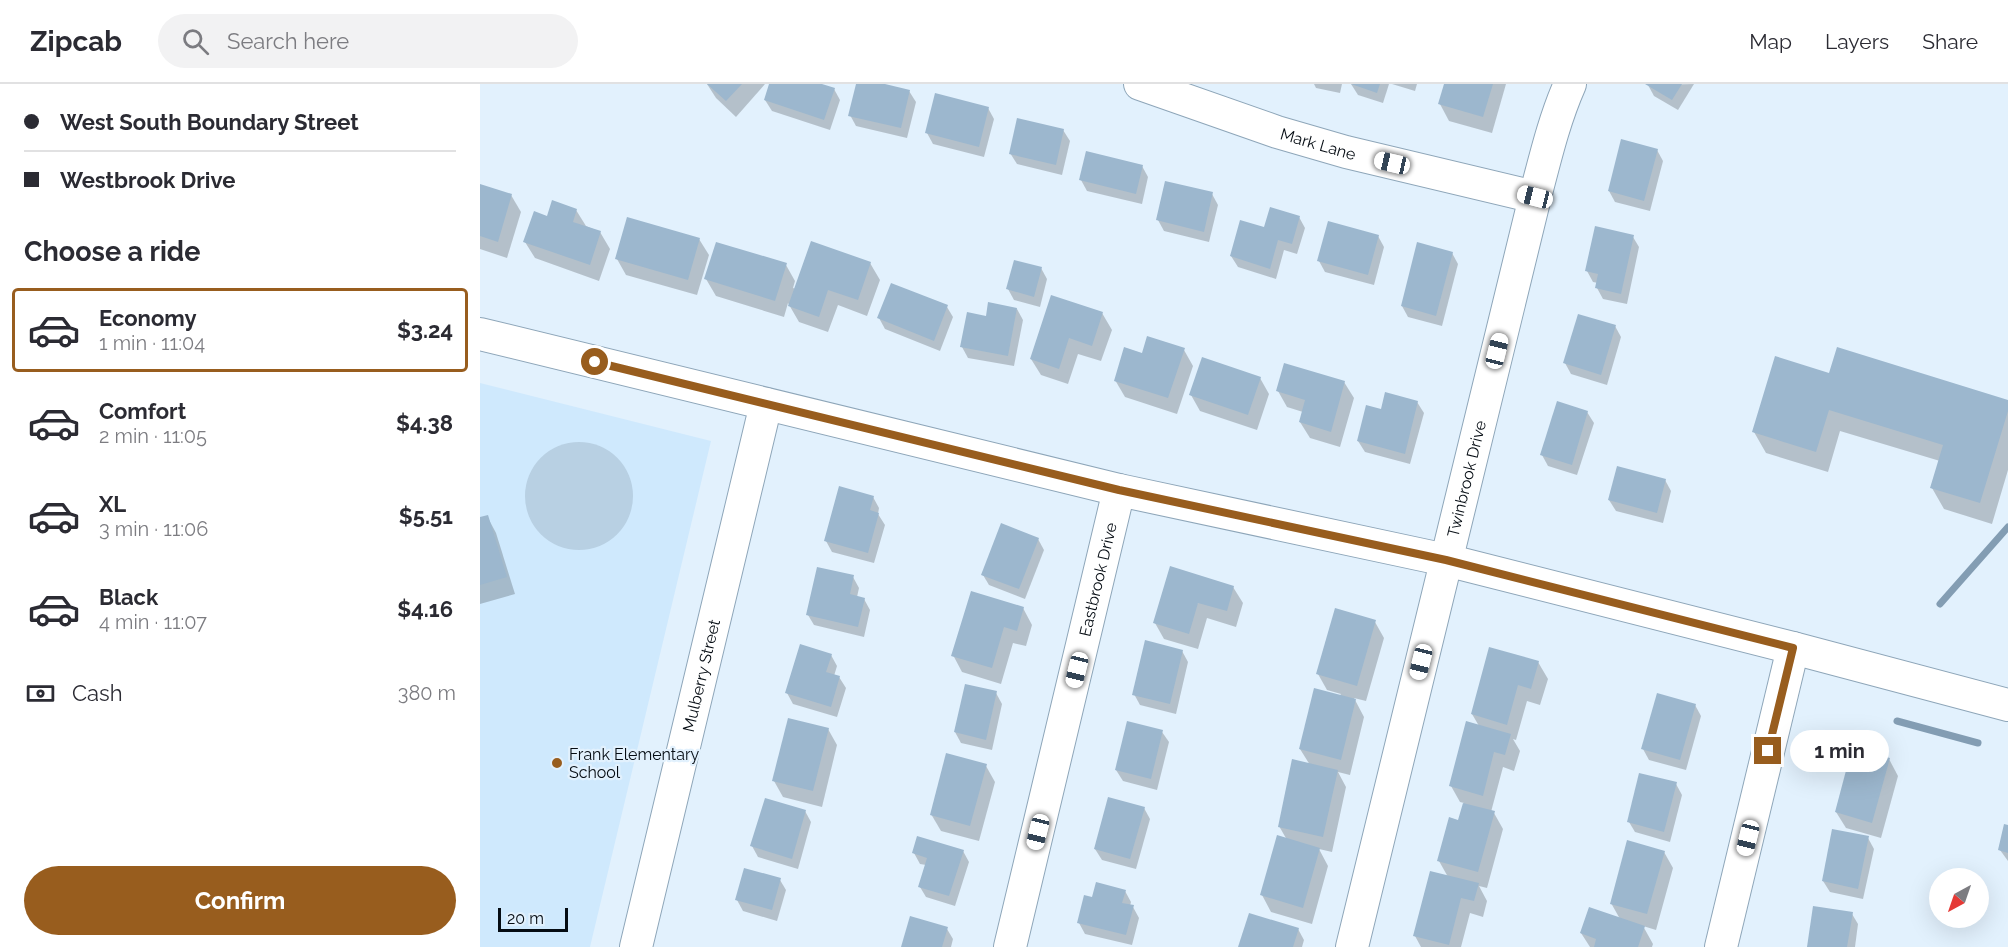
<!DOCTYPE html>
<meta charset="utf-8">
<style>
:root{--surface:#fff;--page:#f2f2f3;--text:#2b2b33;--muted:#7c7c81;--line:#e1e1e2;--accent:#985d1e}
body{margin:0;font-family:Raleway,sans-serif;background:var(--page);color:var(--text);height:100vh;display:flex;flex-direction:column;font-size:22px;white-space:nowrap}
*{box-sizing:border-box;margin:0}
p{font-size:20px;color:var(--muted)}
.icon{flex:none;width:33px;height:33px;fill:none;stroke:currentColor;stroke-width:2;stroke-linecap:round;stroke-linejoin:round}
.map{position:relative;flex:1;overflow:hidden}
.details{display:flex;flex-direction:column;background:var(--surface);width:480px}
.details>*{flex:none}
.banner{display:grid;align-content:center;height:132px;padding:0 24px;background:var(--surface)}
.needle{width:39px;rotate:220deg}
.tools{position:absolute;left:1449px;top:784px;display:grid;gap:12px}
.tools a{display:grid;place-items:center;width:60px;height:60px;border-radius:50%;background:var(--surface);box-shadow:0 6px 24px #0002;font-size:30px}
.scale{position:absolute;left:18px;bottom:15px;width:70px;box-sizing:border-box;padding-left:6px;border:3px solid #050c13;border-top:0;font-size:16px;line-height:21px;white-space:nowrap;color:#050c13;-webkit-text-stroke:4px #e2f1fd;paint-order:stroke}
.end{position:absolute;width:27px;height:27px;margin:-14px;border:8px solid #985d1e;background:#fff;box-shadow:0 0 0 3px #fff}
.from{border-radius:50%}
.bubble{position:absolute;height:42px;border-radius:21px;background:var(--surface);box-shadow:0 6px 24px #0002;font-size:20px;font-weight:700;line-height:42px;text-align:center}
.car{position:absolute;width:18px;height:36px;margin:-18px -9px;border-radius:8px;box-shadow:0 0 4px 2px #0007;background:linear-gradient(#fff 24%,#345 0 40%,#fff 0 76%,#345 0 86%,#fff 0)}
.banner b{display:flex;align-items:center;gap:21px;height:57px;font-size:22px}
.banner b+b{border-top:2px solid var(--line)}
.banner i{width:15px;height:15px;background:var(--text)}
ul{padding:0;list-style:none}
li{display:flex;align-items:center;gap:18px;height:84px;margin:0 12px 9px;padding:0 12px;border:3px solid transparent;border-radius:6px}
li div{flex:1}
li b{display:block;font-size:22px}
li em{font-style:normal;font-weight:700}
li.on{border-color:var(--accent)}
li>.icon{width:54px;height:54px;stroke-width:1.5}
h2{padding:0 24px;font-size:27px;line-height:72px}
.pay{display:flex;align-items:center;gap:15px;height:66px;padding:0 24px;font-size:22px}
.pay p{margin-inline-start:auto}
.cta{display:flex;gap:12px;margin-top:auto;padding:12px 24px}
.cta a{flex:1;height:69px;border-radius:36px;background:var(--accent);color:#fff;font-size:24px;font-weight:700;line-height:69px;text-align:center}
header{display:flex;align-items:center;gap:36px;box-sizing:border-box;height:84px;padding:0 30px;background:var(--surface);border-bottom:2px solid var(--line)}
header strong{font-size:28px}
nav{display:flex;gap:33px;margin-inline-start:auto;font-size:21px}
.search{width:420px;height:54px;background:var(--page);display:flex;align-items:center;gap:15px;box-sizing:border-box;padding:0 21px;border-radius:33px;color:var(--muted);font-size:22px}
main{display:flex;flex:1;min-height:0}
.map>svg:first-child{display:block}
.built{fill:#cfe9fd}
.green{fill:#b8d0e3}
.shadow{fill:#0003}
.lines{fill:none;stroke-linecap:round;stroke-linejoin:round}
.stream{stroke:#839db3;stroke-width:7}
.building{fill:#9cb7ce}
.minor-casing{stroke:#8ea6b9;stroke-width:34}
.minor{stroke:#fff;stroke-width:32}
.route{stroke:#985d1e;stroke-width:8}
.poi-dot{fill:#985d1e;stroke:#e2f1fd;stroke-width:2}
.labels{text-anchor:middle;stroke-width:4.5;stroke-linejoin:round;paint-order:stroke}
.street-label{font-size:16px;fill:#050c13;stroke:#e2f1fd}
.poi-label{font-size:16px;fill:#050c13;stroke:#e2f1fd;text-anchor:start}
</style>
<header>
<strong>Zipcab</strong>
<div class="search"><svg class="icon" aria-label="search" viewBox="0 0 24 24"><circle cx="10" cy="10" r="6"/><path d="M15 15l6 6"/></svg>Search here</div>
<nav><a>Map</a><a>Layers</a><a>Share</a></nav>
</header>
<main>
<section class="details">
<div class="banner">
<b><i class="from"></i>West South Boundary Street</b>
<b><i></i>Westbrook Drive</b>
</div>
<h2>Choose a ride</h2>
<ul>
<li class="on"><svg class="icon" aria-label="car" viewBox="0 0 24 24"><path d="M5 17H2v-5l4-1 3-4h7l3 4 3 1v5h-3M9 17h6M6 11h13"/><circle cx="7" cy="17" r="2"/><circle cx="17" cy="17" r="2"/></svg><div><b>Economy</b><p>1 min · 11:04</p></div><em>$3.24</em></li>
<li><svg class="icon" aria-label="car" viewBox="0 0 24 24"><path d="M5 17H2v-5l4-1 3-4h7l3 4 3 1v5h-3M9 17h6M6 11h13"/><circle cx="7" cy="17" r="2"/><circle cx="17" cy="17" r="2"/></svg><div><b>Comfort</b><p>2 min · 11:05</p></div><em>$4.38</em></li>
<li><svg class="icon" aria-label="car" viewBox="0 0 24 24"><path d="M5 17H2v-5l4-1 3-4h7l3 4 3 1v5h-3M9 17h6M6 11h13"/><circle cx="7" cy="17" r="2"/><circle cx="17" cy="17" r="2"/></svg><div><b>XL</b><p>3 min · 11:06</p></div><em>$5.51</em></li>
<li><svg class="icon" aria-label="car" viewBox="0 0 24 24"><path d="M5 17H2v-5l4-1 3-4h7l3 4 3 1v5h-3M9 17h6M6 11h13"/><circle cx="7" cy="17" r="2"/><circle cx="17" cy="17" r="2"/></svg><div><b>Black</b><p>4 min · 11:07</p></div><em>$4.16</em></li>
</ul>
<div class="pay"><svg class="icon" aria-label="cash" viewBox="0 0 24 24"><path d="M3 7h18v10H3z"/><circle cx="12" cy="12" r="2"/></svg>Cash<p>380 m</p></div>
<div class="cta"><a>Confirm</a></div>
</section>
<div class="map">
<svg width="1528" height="863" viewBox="0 0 1528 863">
<rect width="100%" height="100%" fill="#e2f1fd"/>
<path class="built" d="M 0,299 L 231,357 L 110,863 L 0,863 Z"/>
<circle class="green" cx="99" cy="412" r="54"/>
<g class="shadow">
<path d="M 227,0 L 285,0 L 256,33 L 236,14 Z"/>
<path d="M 291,0 L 337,0 L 354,5 L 360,16 L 350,46 L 292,27 L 285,16 Z"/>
<path d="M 377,0 L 398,0 L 429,7 L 436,18 L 427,54 L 376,42 L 370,31 Z"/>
<path d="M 834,0 L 862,0 L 860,9 L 836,4 Z"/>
<path d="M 871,0 L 909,0 L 903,19 L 878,11 Z"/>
<path d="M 912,0 L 937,0 L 935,7 Z"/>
<path d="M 965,0 L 1026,0 L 1012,49 L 969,37 L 960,20 Z"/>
<path d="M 1214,0 L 1198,26 L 1174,12 L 1168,1 Z"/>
<path d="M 508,24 L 514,35 L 504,73 L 453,60 L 447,49 Z"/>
<path d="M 583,46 L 590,57 L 582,91 L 537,80 L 530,69 Z"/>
<path d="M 1177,66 L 1183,77 L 1170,127 L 1135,118 L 1129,107 Z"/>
<path d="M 662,82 L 668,93 L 662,120 L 607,107 L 601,96 Z"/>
<path d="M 0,102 L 31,111 L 41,128 L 27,174 L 0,165 Z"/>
<path d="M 732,110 L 738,121 L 729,158 L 684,147 L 678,136 Z"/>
<path d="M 96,126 L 106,142 L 120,148 L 130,165 L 119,197 L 55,174 L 45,158 L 68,133 Z"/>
<path d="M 819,133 L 825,144 L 817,170 L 804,166 L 796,195 L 758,183 L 751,172 L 785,145 Z"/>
<path d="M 898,152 L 904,163 L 894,201 L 845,188 L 839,177 Z"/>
<path d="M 1153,153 L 1159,163 L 1147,220 L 1123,215 L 1117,204 L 1118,199 L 1113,198 L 1107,187 Z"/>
<path d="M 219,155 L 229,171 L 217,211 L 146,191 L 137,175 Z"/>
<path d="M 972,169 L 978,180 L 962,242 L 928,233 L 922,222 Z"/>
<path d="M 390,179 L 400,196 L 387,232 L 358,221 L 348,248 L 319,238 L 308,219 L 304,233 L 236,212 L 226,195 L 306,181 L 315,197 L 313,204 L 316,205 Z"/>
<path d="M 561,184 L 567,195 L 560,223 L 534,216 L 528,205 Z"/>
<path d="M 467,223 L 473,233 L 460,267 L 405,245 L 399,234 Z"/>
<path d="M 537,225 L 543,236 L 534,282 L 488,274 L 482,263 L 507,234 Z"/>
<path d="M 622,229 L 632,246 L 621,277 L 598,270 L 588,300 L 561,291 L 551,275 Z"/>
<path d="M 1135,242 L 1141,253 L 1127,301 L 1091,290 L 1085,279 Z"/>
<path d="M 1358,265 L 1528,317 L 1528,386 L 1512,440 L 1464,425 L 1452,404 L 1460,377 L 1360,347 L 1348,388 L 1286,369 L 1274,348 L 1350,291 Z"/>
<path d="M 704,266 L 713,282 L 697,330 L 645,313 L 635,296 L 663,271 Z"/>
<path d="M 780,294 L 789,310 L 777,346 L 720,327 L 711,311 Z"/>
<path d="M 864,298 L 874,314 L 860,363 L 830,354 L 820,338 L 823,328 L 807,323 L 798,307 Z"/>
<path d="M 937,318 L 944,329 L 930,380 L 885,368 L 878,357 L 902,327 Z"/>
<path d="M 1107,328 L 1114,339 L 1097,391 L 1068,382 L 1062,371 Z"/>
<path d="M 1185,396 L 1191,407 L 1183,439 L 1136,427 L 1129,416 Z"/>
<path d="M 393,413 L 399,424 L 398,430 L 405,441 L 394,479 L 352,468 L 346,457 Z"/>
<path d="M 7,432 L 16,449 L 35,510 L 0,520 L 0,434 Z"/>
<path d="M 558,455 L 564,466 L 545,515 L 509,501 L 503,491 Z"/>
<path d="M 373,493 L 379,504 L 377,513 L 384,515 L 390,526 L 384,553 L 334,541 L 328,531 Z"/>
<path d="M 753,503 L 763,519 L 756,543 L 727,534 L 718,565 L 684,555 L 675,539 Z"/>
<path d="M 543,524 L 552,541 L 546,562 L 533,559 L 521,600 L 482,588 L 473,571 Z"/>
<path d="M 895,538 L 904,554 L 886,617 L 874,614 L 884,633 L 870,691 L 858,688 L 866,703 L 852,768 L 839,765 L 848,782 L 832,840 L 791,828 L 782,811 L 807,756 L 799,742 L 830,681 L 820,665 L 861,610 L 847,606 L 838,590 Z"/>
<path d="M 702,567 L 708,578 L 696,630 L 660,621 L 654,610 Z"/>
<path d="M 351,571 L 357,582 L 354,592 L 359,593 L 366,604 L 357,633 L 313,620 L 307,609 Z"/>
<path d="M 1058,578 L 1068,595 L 1060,621 L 1047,617 L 1036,656 L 1033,655 L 1040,667 L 1034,687 L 1023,683 L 1011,728 L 1014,729 L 1023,745 L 1007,804 L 999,802 L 1007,817 L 1003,833 L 990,829 L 981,863 L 941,863 L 935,852 L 968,793 L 959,777 L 979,738 L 984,719 L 980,718 L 971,702 L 999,642 L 992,630 Z"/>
<path d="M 516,609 L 522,620 L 512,666 L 481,659 L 475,648 Z"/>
<path d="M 1215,621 L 1221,632 L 1206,686 L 1169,676 L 1163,665 Z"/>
<path d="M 348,645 L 357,661 L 342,723 L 303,713 L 294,697 Z"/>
<path d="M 682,648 L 689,658 L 677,706 L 643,697 L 636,686 Z"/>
<path d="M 1409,675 L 1418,692 L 1401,754 L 1366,744 L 1356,728 Z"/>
<path d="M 506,682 L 515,698 L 499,757 L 461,747 L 451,730 Z"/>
<path d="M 1196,700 L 1202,711 L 1190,758 L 1155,748 L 1149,738 Z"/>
<path d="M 664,724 L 670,735 L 656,785 L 622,776 L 615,765 Z"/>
<path d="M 325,727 L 331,738 L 318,785 L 278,773 L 272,762 Z"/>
<path d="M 1525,742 L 1528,742 L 1528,777 L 1520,766 Z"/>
<path d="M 1388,754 L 1394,765 L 1383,815 L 1350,808 L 1343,797 Z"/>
<path d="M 483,767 L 489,778 L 475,822 L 446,813 L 440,803 L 446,781 L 440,780 L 434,769 Z"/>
<path d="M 1184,768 L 1193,784 L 1176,846 L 1163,842 L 1173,860 L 1172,863 L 1110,863 L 1101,849 L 1140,835 L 1131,819 Z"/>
<path d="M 300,796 L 306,806 L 297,837 L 263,827 L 257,816 Z"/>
<path d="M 645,807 L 651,818 L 650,822 L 653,823 L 659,834 L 652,861 L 605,850 L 599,839 L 613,815 Z"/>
<path d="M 1372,830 L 1378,840 L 1375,863 L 1328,863 Z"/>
<path d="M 467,845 L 473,855 L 471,863 L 422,863 Z"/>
<path d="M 818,845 L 824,856 L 822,863 L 760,863 Z"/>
</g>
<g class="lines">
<g class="stream">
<path d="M 1460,520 L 1528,443"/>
<path d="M 1417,637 L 1498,659"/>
</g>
</g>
<g class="building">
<path d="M 227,0 L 262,0 L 246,17 Z"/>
<path d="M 289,0 L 342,0 L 355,4 L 344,36 L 284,16 Z"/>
<path d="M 376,0 L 405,0 L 430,6 L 421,44 L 368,32 Z"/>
<path d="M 871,0 L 900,0 L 897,9 Z"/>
<path d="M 964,0 L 1013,0 L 1003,33 L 958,20 Z"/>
<path d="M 1165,0 L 1202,0 L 1192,16 Z"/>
<path d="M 455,9 L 509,23 L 499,63 L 445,49 Z"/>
<path d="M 537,34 L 584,45 L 576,81 L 529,70 Z"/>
<path d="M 1141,55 L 1178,65 L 1164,117 L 1128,107 Z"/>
<path d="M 606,67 L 663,81 L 656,110 L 599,96 Z"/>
<path d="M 685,97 L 733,108 L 724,148 L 676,136 Z"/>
<path d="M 0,100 L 32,110 L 18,158 L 0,152 Z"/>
<path d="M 72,116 L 97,125 L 93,138 L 121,147 L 110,181 L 43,158 L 54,127 L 67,132 Z"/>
<path d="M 790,123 L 820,132 L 812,160 L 798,156 L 790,185 L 750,172 L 760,136 L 784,143 Z"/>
<path d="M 147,133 L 220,154 L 208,196 L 135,175 Z"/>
<path d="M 848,137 L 899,151 L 888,191 L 837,177 Z"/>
<path d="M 1115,142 L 1154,151 L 1141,210 L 1115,204 L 1118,190 L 1105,187 Z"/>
<path d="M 331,157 L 391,178 L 378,216 L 348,206 L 339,233 L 308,222 Z"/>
<path d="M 236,158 L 307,179 L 295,217 L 224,195 Z"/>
<path d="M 937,158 L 973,168 L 956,232 L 921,222 Z"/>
<path d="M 534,176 L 562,183 L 554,213 L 526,205 Z"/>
<path d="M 411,199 L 468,221 L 454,257 L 397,234 Z"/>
<path d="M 571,211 L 623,228 L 612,262 L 589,254 L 579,285 L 550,275 Z"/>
<path d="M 508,218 L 537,224 L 528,272 L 480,263 L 487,228 L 506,232 Z"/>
<path d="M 1098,230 L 1136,241 L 1121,291 L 1083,279 Z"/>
<path d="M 667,252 L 705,264 L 688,314 L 634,297 L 644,263 L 662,269 Z"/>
<path d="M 1357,263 L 1528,316 L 1528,327 L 1500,419 L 1450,404 L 1463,361 L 1349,326 L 1336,368 L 1272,348 L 1295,272 L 1349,289 Z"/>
<path d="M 722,273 L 781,293 L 768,331 L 709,311 Z"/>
<path d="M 804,279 L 865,297 L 851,348 L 819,338 L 825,316 L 796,307 Z"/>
<path d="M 905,308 L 938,317 L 925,370 L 877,357 L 886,321 L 901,325 Z"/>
<path d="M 1077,317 L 1108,327 L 1092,381 L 1060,371 Z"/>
<path d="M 1137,382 L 1186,395 L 1177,429 L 1128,416 Z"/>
<path d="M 359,402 L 394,412 L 390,426 L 399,429 L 388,469 L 344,457 Z"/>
<path d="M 8,431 L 27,493 L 0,501 L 0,433 Z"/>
<path d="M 521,439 L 559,454 L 539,505 L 501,491 Z"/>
<path d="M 690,482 L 754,502 L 747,527 L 718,519 L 709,550 L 673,539 Z"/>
<path d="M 337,483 L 374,491 L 370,510 L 385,514 L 378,543 L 326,531 Z"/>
<path d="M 491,507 L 544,523 L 537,547 L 524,543 L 512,584 L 471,572 Z"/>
<path d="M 855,524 L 896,536 L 877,602 L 836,590 Z"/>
<path d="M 665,556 L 703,566 L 690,620 L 652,611 Z"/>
<path d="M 320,560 L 352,570 L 346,588 L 360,592 L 351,623 L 305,609 Z"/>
<path d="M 1009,563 L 1059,577 L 1051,605 L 1038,601 L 1027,641 L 991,630 Z"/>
<path d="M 485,600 L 517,607 L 506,656 L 474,648 Z"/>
<path d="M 834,604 L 876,615 L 861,676 L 819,665 Z"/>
<path d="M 1177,609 L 1216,620 L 1200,676 L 1161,665 Z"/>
<path d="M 308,634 L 349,644 L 333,707 L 292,697 Z"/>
<path d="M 647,637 L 683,646 L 671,695 L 635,686 Z"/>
<path d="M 986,637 L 1031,650 L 1025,671 L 1014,668 L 1003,712 L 969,702 Z"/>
<path d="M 1372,664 L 1410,674 L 1392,739 L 1355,728 Z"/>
<path d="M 466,669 L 507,680 L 490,742 L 450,731 Z"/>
<path d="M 812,675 L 858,686 L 843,753 L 798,743 Z"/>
<path d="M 1159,689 L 1197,698 L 1184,748 L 1147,738 Z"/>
<path d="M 628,713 L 665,723 L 650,775 L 614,765 Z"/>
<path d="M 285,714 L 326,726 L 312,775 L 270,762 Z"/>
<path d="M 983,719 L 1015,727 L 998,788 L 957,777 L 969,733 L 978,736 Z"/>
<path d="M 1524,740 L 1528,741 L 1528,769 L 1518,766 Z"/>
<path d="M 1352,745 L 1389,752 L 1378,805 L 1342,797 Z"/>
<path d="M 797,751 L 840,764 L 823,824 L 780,811 Z"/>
<path d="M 437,752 L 484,766 L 469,812 L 438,803 L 447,774 L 432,769 Z"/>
<path d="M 1147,756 L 1185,767 L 1167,830 L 1130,820 Z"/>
<path d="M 264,784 L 301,794 L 292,826 L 255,816 Z"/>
<path d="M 950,787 L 999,799 L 994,817 L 981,814 L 969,861 L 933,852 Z"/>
<path d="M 616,798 L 646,806 L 642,819 L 654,821 L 646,851 L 597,839 L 604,811 L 612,813 Z"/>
<path d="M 1333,822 L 1373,828 L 1367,863 L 1327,863 Z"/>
<path d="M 1109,823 L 1165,842 L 1158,863 L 1114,863 L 1116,855 L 1100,849 Z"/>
<path d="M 769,829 L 819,844 L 813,863 L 758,863 Z"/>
<path d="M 430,832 L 468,843 L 462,863 L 421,863 Z"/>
</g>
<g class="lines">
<defs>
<g id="minor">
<path id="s1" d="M 660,0 L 797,48 L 866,68 L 1055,113"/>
<path d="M 0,250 L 639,406 L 966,476 L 1313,564 L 1528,621"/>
<path id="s2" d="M 156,863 L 286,320"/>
<path id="s3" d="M 530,863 L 639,406"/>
<path id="s4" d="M 872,863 L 1055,113 C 1065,75 1074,36 1090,0"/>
<path d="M 1241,863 L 1313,564"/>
</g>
</defs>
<use href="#minor" class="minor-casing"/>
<use href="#minor" class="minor"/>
</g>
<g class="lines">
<path class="route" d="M 115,278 L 639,406 L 966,476 L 1313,564 L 1288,667"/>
</g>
<circle class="poi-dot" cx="77" cy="679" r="6"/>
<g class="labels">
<g class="street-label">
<text dy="6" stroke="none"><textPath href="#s1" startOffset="188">Mark Lane</textPath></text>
<text dy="6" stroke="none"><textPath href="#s4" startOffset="482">Twinbrook Drive</textPath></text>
<text dy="6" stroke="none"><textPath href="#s3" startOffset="378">Eastbrook Drive</textPath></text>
<text dy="6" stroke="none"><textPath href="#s2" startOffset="279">Mulberry Street</textPath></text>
</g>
<g class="poi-label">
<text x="89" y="676">Frank Elementary<tspan x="89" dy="18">School</tspan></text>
</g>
</g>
</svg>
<div class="tools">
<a><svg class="needle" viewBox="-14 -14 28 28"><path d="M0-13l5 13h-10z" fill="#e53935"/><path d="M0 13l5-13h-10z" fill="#7c7c81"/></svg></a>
</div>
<div class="scale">20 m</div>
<i class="end from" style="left:115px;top:278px"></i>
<i class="end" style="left:1288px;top:667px"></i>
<div class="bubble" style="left:1310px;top:646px;width:99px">1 min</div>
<i class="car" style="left:912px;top:79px;rotate:283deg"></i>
<i class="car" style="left:1055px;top:113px;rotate:284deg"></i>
<i class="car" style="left:1017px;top:267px;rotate:14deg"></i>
<i class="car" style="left:941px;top:578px;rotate:194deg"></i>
<i class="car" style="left:597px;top:586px;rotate:194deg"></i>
<i class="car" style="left:558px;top:748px;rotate:194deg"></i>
<i class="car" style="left:1268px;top:754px;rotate:194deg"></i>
</div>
</main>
